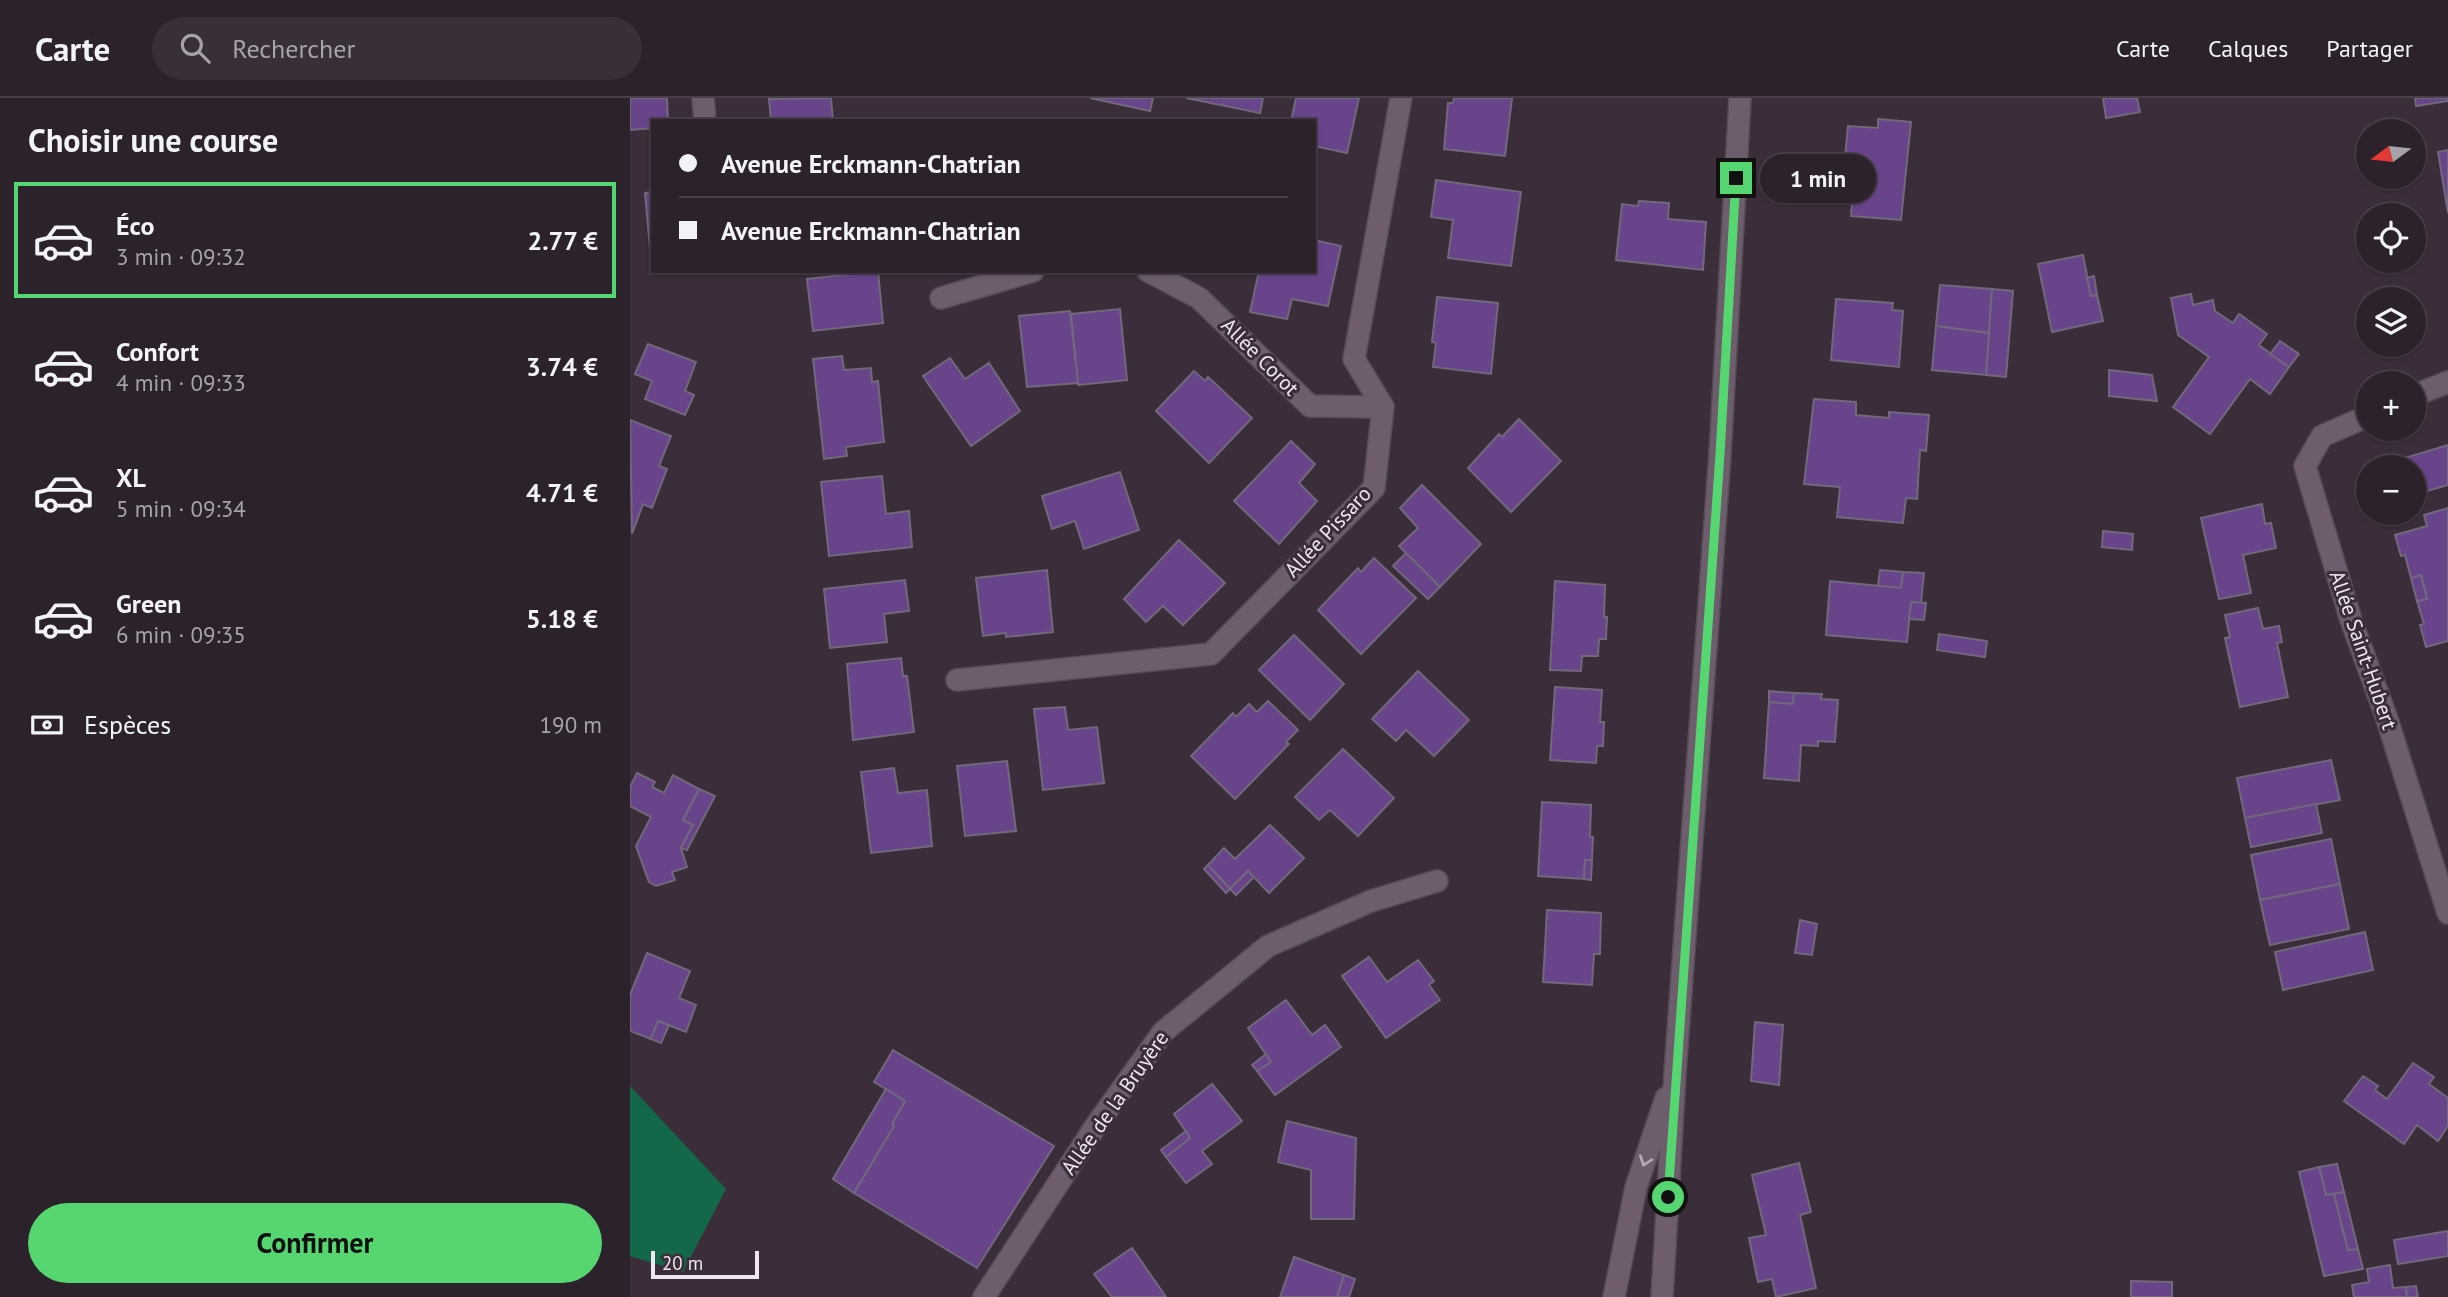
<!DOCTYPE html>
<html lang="fr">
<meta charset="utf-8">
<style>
:root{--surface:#2c222c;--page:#382f38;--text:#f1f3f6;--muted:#a6a4a9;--line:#483f48;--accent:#56d671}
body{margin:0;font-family:"PT Sans",sans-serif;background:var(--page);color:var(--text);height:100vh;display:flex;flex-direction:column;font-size:26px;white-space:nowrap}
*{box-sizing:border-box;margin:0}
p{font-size:23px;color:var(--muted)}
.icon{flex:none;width:38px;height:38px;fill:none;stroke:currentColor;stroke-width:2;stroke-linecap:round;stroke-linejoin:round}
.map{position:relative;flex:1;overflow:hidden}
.sheet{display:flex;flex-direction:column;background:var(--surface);width:630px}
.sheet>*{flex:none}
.hud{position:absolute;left:21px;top:21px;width:665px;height:154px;border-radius:0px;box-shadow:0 2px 5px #0004,0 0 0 2px var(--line);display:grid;align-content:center;height:154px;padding:0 28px;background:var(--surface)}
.needle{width:46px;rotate:255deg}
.controls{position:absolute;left:1726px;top:21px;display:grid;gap:14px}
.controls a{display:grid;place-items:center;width:70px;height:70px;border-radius:50%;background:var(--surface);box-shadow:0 2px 5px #0004,0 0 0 2px var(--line);font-size:35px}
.scale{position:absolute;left:21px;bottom:18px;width:108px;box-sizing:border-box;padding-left:7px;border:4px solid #efe6ef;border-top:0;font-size:19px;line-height:24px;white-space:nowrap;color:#efe6ef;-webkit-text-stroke:5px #3b2d3a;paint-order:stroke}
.end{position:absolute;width:32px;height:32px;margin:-16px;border:9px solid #56d671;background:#111;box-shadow:0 0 0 4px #111}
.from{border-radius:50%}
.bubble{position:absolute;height:49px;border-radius:24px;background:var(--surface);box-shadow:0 2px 5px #0004,0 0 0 2px var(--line);font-size:23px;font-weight:700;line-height:49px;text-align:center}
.hud b{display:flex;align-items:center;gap:24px;height:66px;font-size:26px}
.hud b+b{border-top:2px solid var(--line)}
.hud i{width:18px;height:18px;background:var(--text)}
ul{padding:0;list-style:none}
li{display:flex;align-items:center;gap:21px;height:116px;margin:0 14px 10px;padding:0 14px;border:4px solid transparent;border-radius:0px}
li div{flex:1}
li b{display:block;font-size:26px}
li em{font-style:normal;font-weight:700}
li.active{border-color:var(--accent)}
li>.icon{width:63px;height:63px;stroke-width:1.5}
h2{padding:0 28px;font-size:32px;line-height:84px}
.pay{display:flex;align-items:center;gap:18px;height:77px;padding:0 28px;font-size:26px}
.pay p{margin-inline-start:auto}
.action{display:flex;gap:14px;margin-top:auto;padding:14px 28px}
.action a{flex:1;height:80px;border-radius:42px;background:var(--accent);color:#111;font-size:28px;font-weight:700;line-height:80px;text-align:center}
header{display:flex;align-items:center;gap:42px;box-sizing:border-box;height:98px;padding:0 35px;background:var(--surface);border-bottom:2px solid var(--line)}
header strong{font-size:33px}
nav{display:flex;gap:38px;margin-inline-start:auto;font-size:24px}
.search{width:490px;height:63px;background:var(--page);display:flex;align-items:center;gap:18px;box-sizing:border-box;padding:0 24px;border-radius:38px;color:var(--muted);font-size:26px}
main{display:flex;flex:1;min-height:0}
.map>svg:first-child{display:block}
.forest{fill:#136849}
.building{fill:#68448b;stroke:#71687b;stroke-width:2}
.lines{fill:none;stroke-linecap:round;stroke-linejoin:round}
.minor-casing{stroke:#574b57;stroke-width:24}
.minor{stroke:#6e5e6d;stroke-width:21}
.oneway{stroke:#b5a9b4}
.route{stroke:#56d671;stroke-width:9}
.labels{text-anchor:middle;stroke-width:6;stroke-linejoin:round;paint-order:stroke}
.street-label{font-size:21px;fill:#efe6ef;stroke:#3b2d3a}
</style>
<header>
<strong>Carte</strong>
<div class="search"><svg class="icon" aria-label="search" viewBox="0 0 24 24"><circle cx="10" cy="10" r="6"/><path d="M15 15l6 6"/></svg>Rechercher</div>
<nav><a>Carte</a><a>Calques</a><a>Partager</a></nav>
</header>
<main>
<section class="sheet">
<h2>Choisir une course</h2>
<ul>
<li class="active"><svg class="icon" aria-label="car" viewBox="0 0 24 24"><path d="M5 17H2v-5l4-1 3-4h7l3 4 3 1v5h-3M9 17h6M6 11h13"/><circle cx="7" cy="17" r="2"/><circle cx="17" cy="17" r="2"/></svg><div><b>Éco</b><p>3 min · 09:32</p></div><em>2.77 €</em></li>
<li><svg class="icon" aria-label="car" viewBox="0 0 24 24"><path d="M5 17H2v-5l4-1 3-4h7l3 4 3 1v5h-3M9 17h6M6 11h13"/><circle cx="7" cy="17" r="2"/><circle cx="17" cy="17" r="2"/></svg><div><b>Confort</b><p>4 min · 09:33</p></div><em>3.74 €</em></li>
<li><svg class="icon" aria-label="car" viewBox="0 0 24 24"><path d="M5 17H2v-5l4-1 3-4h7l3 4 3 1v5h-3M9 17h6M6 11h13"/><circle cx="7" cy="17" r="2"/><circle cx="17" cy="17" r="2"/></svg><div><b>XL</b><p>5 min · 09:34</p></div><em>4.71 €</em></li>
<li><svg class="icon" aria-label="car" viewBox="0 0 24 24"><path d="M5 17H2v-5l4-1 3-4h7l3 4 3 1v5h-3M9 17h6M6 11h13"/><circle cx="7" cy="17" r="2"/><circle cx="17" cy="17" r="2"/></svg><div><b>Green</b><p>6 min · 09:35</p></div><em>5.18 €</em></li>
</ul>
<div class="pay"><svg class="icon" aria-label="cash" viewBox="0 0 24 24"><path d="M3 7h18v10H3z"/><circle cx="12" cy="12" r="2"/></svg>Espèces<p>190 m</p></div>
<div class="action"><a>Confirmer</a></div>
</section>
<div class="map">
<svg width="1818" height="1199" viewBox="0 0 1818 1199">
<rect width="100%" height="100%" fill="#3b2d3a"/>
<path class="forest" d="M 0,988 L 96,1091 L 53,1174 L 0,1158 Z"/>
<g class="building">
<path d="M 0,0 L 37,0 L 38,23 L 23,23 L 23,30 L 0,32 Z"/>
<path d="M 201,0 L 203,23 L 141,23 L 139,1 Z"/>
<path d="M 460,0 L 523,0 L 520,13 Z"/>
<path d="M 556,0 L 633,0 L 630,15 Z"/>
<path d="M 666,0 L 729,0 L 717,55 L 684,48 L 684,23 L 661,23 Z"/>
<path d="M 824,0 L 882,0 L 875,58 L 814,51 L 818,5 L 823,5 Z"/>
<path d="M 1473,0 L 1507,0 L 1510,14 L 1476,20 Z"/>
<path d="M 1785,0 L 1818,0 L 1818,3 L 1786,8 Z"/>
<path d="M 1248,21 L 1281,24 L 1271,122 L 1221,118 L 1223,92 L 1212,90 L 1218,28 L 1248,30 Z"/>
<path d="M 1818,52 L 1818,115 L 1808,54 Z"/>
<path d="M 806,82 L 891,94 L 881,168 L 818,160 L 823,122 L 801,119 Z"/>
<path d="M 23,94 L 23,172 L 22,172 L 15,95 Z"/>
<path d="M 1009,103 L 1039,105 L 1038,121 L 1076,124 L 1073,172 L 986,162 L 992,106 L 1008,108 Z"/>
<path d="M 684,142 L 711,148 L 698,208 L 662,201 L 657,221 L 620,214 L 629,173 L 684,173 Z"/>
<path d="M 1453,157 L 1461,198 L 1467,197 L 1473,223 L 1422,234 L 1408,166 Z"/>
<path d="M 248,173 L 253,225 L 183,233 L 177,181 Z"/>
<path d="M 1464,178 L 1467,197 L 1461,198 L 1457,180 Z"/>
<path d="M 1310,187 L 1362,191 L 1359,235 L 1306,228 Z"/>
<path d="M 1362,191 L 1383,193 L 1376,279 L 1356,277 Z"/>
<path d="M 1561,196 L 1563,207 L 1583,202 L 1585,213 L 1603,225 L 1609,216 L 1637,236 L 1629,247 L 1659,269 L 1640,296 L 1620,281 L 1580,336 L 1543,309 L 1579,259 L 1548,237 L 1541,200 Z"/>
<path d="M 807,199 L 868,205 L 861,276 L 803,269 L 806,245 L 802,244 Z"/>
<path d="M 1206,201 L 1263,205 L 1262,212 L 1273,213 L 1269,269 L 1201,262 Z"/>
<path d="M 490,211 L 497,282 L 448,287 L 441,216 Z"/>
<path d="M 440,213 L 448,285 L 397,289 L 389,218 Z"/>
<path d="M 1306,228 L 1359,235 L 1356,277 L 1302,272 Z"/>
<path d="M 1650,243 L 1669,256 L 1659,269 L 1640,256 Z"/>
<path d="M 18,246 L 66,264 L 55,293 L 64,297 L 55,317 L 15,301 L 22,283 L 5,276 Z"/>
<path d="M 212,258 L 214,272 L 241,270 L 242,284 L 248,283 L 254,344 L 216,349 L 217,358 L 194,361 L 183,261 Z"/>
<path d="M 320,260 L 335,281 L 359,265 L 390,313 L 341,348 L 293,278 Z"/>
<path d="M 1479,272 L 1522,277 L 1527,303 L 1479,298 Z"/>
<path d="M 564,273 L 575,283 L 578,279 L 622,320 L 579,365 L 526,313 Z"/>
<path d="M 1184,301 L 1226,304 L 1226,317 L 1259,320 L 1259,314 L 1299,317 L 1296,353 L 1290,352 L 1287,401 L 1276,400 L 1273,425 L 1207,419 L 1210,389 L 1174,386 Z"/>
<path d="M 889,321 L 931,363 L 881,414 L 838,370 L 869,336 L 872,339 Z"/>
<path d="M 0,322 L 41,338 L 29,368 L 37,371 L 22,410 L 13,406 L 2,436 Z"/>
<path d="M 661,343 L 685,366 L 669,385 L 687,403 L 649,446 L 604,403 Z"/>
<path d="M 1818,347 L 1818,387 L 1783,397 L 1783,369 L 1748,368 Z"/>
<path d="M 490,374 L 509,432 L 454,451 L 445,423 L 422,431 L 412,398 Z"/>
<path d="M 252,378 L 256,416 L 279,413 L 282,449 L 199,458 L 191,384 Z"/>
<path d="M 792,387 L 851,446 L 810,489 L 769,448 L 788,430 L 770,410 Z"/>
<path d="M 1632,406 L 1635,426 L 1641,425 L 1646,450 L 1613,457 L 1621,495 L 1589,501 L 1571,420 Z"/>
<path d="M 1818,410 L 1818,543 L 1796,549 L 1790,527 L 1794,526 L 1787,503 L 1797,501 L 1791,477 L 1781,480 L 1775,457 L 1771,458 L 1765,437 L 1797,428 L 1794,417 Z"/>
<path d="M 1473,433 L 1503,436 L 1502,452 L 1472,449 Z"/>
<path d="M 549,442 L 595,485 L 553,527 L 533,508 L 516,524 L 494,501 Z"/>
<path d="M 776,455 L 810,489 L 798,501 L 763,468 Z"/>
<path d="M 744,460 L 786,500 L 731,556 L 688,512 L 728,470 L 731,474 Z"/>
<path d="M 417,472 L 423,534 L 376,539 L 376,535 L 353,538 L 346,480 Z"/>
<path d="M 1250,472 L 1273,474 L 1271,490 L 1248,488 Z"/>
<path d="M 1273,474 L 1294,475 L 1291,505 L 1281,504 L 1277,544 L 1196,537 L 1200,483 L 1271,490 Z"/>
<path d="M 1791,477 L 1797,501 L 1787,503 L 1781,480 Z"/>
<path d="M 275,482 L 279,513 L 254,516 L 257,544 L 200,550 L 194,491 Z"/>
<path d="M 925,483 L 975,487 L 974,519 L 977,519 L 976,541 L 969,541 L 968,558 L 952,558 L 951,573 L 920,572 Z"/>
<path d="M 1281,504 L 1296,505 L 1294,522 L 1279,521 Z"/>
<path d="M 1628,510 L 1633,531 L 1649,528 L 1652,544 L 1647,545 L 1658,599 L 1610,609 L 1595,540 L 1600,539 L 1595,517 Z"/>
<path d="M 1309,536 L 1357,543 L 1355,559 L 1307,552 Z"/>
<path d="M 664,537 L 714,586 L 680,622 L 629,572 Z"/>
<path d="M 271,560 L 273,578 L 277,578 L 284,634 L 223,642 L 217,566 Z"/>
<path d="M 788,573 L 839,622 L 804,658 L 776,632 L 766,643 L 742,621 Z"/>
<path d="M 925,589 L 972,592 L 970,624 L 974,624 L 973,648 L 967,648 L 966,665 L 920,662 Z"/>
<path d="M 1139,593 L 1164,595 L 1163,606 L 1139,604 Z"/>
<path d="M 1164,595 L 1192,596 L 1191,601 L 1208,602 L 1205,644 L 1188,643 L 1188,648 L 1171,647 L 1169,683 L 1134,680 L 1139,604 L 1163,606 Z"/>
<path d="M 638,603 L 668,632 L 656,644 L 659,646 L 605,701 L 561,658 L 603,615 L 606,619 L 619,606 L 627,614 Z"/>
<path d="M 435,609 L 438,632 L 467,629 L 474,685 L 413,692 L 404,611 Z"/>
<path d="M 713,651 L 764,700 L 728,738 L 700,712 L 689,722 L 665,699 Z"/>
<path d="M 1701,662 L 1710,702 L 1615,720 L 1607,680 Z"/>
<path d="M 377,663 L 386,733 L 335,738 L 327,668 Z"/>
<path d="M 264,670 L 268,695 L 297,692 L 302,748 L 241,755 L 231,674 Z"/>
<path d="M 7,675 L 25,684 L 22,689 L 34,695 L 43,677 L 69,691 L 53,722 L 63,727 L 51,750 L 57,769 L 42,774 L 45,782 L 26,788 L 19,784 L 6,748 L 21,719 L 0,708 L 0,689 Z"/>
<path d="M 69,691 L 85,698 L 57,752 L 51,750 L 63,727 L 53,722 Z"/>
<path d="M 912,704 L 961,707 L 960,739 L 963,739 L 962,762 L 955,762 L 954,781 L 908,778 Z"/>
<path d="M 1686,706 L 1692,735 L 1621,749 L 1615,720 Z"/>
<path d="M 640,727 L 674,760 L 639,795 L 618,773 L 600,791 L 578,767 L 594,750 L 605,761 Z"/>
<path d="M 1701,741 L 1710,786 L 1630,802 L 1621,757 Z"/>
<path d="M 955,762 L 962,762 L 961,782 L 954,781 Z"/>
<path d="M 578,767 L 600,791 L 596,795 L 574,771 Z"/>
<path d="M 618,773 L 624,779 L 606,797 L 600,791 Z"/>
<path d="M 1710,786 L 1719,831 L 1640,847 L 1630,802 Z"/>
<path d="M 917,812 L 971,815 L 970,856 L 964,856 L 962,887 L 913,884 Z"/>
<path d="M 1170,822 L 1187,826 L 1182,857 L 1165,855 Z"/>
<path d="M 1735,834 L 1743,872 L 1653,892 L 1645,854 Z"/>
<path d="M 17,855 L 60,873 L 49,900 L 66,907 L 56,934 L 28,923 L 21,941 L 0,933 L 0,897 Z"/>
<path d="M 739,859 L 757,884 L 788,862 L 804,883 L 799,887 L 810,902 L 756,940 L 712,878 Z"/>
<path d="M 656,902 L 682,937 L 695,927 L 711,949 L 645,997 L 627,973 L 641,964 L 618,930 Z"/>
<path d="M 28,923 L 39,927 L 31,945 L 21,941 Z"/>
<path d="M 1125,924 L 1153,927 L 1149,987 L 1121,983 Z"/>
<path d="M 263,952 L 424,1048 L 347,1170 L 224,1095 L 264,1028 L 262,1026 L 275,1003 L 244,984 Z"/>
<path d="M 636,956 L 641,964 L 627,973 L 622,967 Z"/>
<path d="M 1783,965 L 1804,979 L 1799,986 L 1818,1000 L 1818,1028 L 1808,1043 L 1787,1027 L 1774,1046 L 1714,1003 L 1733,978 L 1748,988 L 1745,992 L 1757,1001 Z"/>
<path d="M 582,986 L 612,1023 L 572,1053 L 582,1066 L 556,1085 L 536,1059 L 560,1040 L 544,1016 Z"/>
<path d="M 256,991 L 275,1003 L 262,1026 L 264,1028 L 224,1095 L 203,1081 Z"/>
<path d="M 657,1023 L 726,1040 L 724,1121 L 681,1121 L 681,1072 L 648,1064 Z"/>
<path d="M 556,1033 L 560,1040 L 536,1059 L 531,1052 Z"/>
<path d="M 1169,1065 L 1181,1114 L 1170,1117 L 1186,1190 L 1146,1199 L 1142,1181 L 1128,1184 L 1119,1140 L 1136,1137 L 1122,1077 Z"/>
<path d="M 1707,1066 L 1714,1094 L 1696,1097 L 1689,1069 Z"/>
<path d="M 1689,1069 L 1696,1097 L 1704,1096 L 1718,1152 L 1728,1151 L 1733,1171 L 1694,1178 L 1669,1074 Z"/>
<path d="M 1714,1094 L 1728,1151 L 1718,1152 L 1704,1096 Z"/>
<path d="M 1818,1133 L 1818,1158 L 1768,1166 L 1764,1142 Z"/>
<path d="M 502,1150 L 509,1160 L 536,1199 L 482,1199 L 464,1176 Z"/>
<path d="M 664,1159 L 714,1177 L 707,1199 L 650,1199 Z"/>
<path d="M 1760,1167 L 1763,1190 L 1776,1189 L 1777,1199 L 1724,1199 L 1722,1187 L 1739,1184 L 1737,1171 Z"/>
<path d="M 714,1177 L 725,1181 L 719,1199 L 707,1199 Z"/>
<path d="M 1501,1183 L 1542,1184 L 1542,1199 L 1501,1199 Z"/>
<path d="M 1786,1188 L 1788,1199 L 1777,1199 L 1776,1189 Z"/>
</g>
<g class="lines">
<defs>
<g id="minor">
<path d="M 73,0 L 75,23"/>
<path d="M 518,173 L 569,200 L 680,308 L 753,309"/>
<path d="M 311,200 L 403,173"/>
<path d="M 1783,298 L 1818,284"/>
<path d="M 1738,318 L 1692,338 L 1675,368 L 1721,522 L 1757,621 L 1818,815"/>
<path d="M 327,582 L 581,556 L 744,390 L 753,309 L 724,261 L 771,0"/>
<path d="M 354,1199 L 467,1026 L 533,934 L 638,848 L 741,803 L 807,783"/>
<path d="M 984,1199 L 1006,1089 L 1036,1000"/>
<path d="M 1032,1199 L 1045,975 L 1090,356 L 1110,0"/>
</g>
</defs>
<use href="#minor" class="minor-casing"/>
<use href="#minor" class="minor"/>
</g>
<defs><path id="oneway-chevron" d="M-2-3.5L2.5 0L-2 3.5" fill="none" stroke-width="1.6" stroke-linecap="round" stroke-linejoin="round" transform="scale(1.75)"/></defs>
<use class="oneway" href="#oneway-chevron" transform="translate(1015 1063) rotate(109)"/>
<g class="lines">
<path class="route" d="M 1038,1099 L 1090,356 L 1106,80"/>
</g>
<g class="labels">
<g class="street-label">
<text transform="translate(630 259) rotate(45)" y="7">Allée Corot</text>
<text transform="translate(698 434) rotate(-47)" y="7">Allée Pissaro</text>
<text transform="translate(1733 552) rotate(71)" y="7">Allée Saint-Hubert</text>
<text transform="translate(485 1005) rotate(-55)" y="7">Allée de la Bruyère</text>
</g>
</g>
</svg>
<div class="controls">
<a><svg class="needle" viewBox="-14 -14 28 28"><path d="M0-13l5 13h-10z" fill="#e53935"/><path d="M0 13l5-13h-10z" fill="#a6a4a9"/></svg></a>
<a><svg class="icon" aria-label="locate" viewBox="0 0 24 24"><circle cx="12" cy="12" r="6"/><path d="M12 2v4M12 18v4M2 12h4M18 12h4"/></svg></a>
<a><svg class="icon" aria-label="layers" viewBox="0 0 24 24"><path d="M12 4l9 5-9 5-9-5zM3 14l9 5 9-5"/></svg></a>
<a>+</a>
<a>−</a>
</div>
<div class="scale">20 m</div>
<i class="end from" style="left:1038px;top:1099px"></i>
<i class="end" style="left:1106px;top:80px"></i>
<div class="bubble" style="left:1130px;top:56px;width:116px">1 min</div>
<div class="hud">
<b><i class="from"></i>Avenue Erckmann-Chatrian</b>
<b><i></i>Avenue Erckmann-Chatrian</b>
</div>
</div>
</main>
